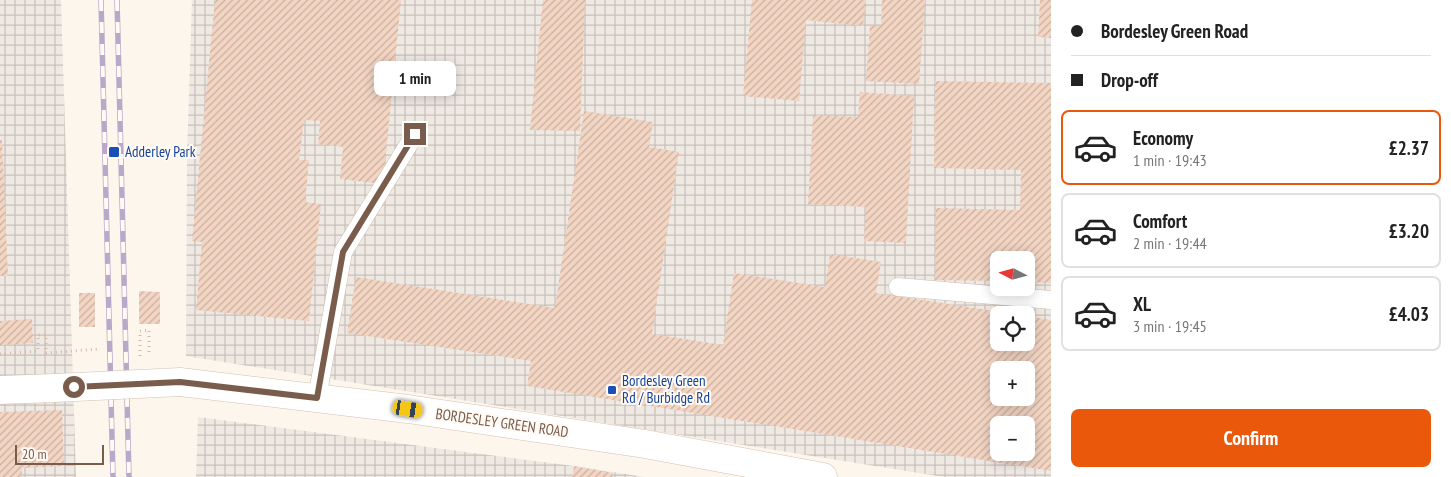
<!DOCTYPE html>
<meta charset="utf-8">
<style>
:root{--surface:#fff;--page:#f6f6f6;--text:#222;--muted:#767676;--line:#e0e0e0;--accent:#ea580c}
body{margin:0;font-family:"PT Sans Narrow",sans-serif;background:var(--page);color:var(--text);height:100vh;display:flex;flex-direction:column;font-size:19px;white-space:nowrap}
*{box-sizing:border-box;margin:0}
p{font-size:16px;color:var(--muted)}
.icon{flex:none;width:28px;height:28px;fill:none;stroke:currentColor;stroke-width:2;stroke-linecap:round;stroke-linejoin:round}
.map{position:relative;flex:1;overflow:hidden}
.side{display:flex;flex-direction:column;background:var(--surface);width:400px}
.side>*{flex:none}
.hud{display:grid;align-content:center;height:110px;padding:0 20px;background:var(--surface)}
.needle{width:32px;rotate:276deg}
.controls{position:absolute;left:990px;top:251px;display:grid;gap:10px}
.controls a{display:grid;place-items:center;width:45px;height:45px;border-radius:8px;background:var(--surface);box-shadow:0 2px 12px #0003;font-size:25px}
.scale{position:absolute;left:15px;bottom:12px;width:89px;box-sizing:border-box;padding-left:5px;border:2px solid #7a5c4d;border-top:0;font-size:14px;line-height:18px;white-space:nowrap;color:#7a5c4d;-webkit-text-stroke:4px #fffaf3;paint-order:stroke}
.end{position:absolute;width:22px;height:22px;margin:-11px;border:6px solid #7a5c4d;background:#fff;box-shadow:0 0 0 2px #fff}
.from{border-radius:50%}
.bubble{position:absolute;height:35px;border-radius:8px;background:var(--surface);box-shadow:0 2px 12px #0003;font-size:16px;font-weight:600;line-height:35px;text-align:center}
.car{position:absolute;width:15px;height:30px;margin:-15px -8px;border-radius:6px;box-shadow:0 0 4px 1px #0007;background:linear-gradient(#f5c518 24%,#345 0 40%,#f5c518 0 76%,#345 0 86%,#f5c518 0)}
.hud b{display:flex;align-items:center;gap:18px;height:48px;font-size:19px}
.hud b+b{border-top:1px solid var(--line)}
.hud i{width:12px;height:12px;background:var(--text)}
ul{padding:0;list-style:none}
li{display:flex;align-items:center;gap:15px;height:75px;margin:0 10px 8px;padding:0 10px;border:2px solid var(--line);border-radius:8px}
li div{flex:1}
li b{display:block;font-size:19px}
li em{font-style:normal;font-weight:600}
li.selected{border-color:var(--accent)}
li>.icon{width:45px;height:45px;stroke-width:1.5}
.cta{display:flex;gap:10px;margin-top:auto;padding:10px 20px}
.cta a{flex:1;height:58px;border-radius:8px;background:var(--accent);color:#fff;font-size:20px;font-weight:600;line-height:58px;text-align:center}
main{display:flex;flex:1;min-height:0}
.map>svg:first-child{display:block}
.industrial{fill:url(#industrial-grid);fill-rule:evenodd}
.building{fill:url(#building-hatch);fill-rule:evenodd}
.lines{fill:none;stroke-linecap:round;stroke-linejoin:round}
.service-casing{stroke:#d1beb0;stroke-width:19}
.secondary-casing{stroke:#d6c0b0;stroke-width:29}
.path{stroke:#d9b8a5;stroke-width:3;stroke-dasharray:1 4;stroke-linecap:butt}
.service{stroke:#fff;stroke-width:18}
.secondary{stroke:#fff;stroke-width:28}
.rail-casing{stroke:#b9a8c9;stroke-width:5.5}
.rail{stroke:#fffaf3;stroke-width:4;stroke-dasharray:11;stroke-linecap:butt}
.secondary-bridge-casing{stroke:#d6c0b0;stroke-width:29;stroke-linecap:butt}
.secondary-bridge{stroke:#fff;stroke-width:28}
.route{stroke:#7a5c4d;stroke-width:6}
.transit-dot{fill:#1a4fb4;stroke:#fffaf3;stroke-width:2}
.labels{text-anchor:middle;stroke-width:4;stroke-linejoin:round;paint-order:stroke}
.transit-label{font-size:15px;fill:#164399;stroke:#fffaf3;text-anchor:start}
.street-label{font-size:15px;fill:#7a5c4d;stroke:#fffaf3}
</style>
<main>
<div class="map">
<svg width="1051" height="477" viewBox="0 0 1051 477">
<defs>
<pattern id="industrial-grid" width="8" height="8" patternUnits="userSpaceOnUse" patternTransform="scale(1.25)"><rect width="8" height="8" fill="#efe9e4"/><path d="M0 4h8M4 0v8" fill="none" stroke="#c7c0bb"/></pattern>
<pattern id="building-hatch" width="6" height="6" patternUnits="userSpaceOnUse" patternTransform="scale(1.25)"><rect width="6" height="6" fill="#f3d5c3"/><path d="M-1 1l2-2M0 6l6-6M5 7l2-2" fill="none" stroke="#cab0a1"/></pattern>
</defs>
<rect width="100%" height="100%" fill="#fdf6ec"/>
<g class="industrial">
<path d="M 0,0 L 61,0 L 76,477 L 0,477 Z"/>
<path d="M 192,0 L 1051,0 L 1051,477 L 944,477 L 186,356 L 187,156 ZM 999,260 L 1026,260 L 1026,288 L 999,288 ZM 999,315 L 1026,315 L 1026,342 L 999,342 ZM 999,370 L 1026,370 L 1026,398 L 999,398 ZM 999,425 L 1026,425 L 1026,452 L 999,452 Z"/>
<path d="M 198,417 L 574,466 L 645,477 L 196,477 Z"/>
</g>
<g class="building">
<path d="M 215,0 L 401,0 L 383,184 L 340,179 L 343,147 L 318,144 L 320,121 L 304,120 L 299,160 L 309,160 L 305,202 L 321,204 L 309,321 L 196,310 L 202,242 L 192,241 Z"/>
<path d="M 543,0 L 585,0 L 580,131 L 530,130 Z"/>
<path d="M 752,0 L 866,0 L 863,26 L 806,20 L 799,101 L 743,96 Z"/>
<path d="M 882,0 L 925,0 L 919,84 L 866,81 L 870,26 L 881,26 Z"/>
<path d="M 1040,0 L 1051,0 L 1051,38 L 1038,37 Z"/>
<path d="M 935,81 L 1051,83 L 1051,283 L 1026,282 L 1026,260 L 999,260 L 999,281 L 935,280 L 936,208 L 1020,210 L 1021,170 L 934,168 Z"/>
<path d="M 860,92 L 914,96 L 906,243 L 864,241 L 866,207 L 808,204 L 813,115 L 858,117 Z"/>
<path d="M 584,111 L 653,122 L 649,147 L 679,152 L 652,334 L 723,345 L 734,273 L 825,287 L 830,254 L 881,262 L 876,293 L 1014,314 L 999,315 L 999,342 L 1026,342 L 1026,316 L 1051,320 L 1051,471 L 527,386 L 531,361 L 347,333 L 356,277 L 555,308 ZM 999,370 L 1026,370 L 1026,398 L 999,398 ZM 999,425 L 1026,425 L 1026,452 L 999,452 Z"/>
<path d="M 0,140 L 2,140 L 8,276 L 0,276 Z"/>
<path d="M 139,291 L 160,292 L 160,324 L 139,324 Z"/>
<rect x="79" y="293" width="16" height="34"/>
<path d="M 32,319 L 33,343 L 0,345 L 0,321 Z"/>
<path d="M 62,410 L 64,466 L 22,468 L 22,477 L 0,477 L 0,412 Z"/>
<path d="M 574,466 L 613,473 L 612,477 L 572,477 Z"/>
</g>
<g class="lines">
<defs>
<g id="service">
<path d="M 898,287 L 1051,300"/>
<path d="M 317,398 L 343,252 L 415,134"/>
</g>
<g id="secondary">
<path d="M 180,382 L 408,409 L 645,444 L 823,477"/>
<path d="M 0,390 L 55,388"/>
</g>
</defs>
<use href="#service" class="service-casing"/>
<use href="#secondary" class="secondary-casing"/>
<g class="path">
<path d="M 0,354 L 38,351 L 38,335 L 46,335 L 46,353 L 99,349"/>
<path d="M 140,356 L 140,331 L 149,330 L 149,355"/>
</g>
<use href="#service" class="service"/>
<use href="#secondary" class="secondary"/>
<defs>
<g id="rail">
<path d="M 101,0 L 113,477"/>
<path d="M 117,0 L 129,477"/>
</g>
</defs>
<use href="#rail" class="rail-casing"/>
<use href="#rail" class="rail"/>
<defs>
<path id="secondary-bridge" d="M 55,388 L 180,382"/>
</defs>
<use href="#secondary-bridge" class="secondary-bridge-casing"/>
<use href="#secondary-bridge" class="secondary-bridge"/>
</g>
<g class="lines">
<path class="route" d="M 74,387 L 180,382 L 317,398 L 343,252 L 415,134"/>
</g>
<g class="transit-dot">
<rect x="108" y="146" width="12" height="12" rx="2.5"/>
<rect x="607" y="385" width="10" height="10" rx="2.5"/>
</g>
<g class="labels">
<g class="transit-label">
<text x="125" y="157">Adderley Park</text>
<text x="622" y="386">Bordesley Green<tspan x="622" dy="17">Rd / Burbidge Rd</tspan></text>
</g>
<g class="street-label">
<text transform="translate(502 423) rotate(8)" y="5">BORDESLEY GREEN ROAD</text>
</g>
</g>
</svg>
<div class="controls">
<a><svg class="needle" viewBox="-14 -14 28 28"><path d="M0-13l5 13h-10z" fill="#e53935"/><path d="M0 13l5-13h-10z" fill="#767676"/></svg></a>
<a><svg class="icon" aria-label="locate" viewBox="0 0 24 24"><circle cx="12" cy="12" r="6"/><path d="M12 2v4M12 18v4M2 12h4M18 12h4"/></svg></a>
<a>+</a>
<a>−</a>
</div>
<div class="scale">20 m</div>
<i class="end from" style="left:74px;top:387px"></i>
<i class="end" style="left:415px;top:134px"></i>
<div class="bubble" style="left:374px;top:61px;width:82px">1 min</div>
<i class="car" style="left:408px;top:409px;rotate:99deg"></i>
</div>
<section class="side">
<div class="hud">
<b><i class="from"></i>Bordesley Green Road</b>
<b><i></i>Drop-off</b>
</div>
<ul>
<li class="selected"><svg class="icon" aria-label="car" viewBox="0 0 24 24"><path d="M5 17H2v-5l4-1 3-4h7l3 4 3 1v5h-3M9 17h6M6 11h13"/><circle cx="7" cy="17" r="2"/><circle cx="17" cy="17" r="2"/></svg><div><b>Economy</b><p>1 min · 19:43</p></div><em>£2.37</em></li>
<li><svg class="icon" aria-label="car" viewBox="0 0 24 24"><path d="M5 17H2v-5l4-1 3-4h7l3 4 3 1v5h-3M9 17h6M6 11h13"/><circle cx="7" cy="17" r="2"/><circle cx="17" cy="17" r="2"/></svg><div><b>Comfort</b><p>2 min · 19:44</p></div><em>£3.20</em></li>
<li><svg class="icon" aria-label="car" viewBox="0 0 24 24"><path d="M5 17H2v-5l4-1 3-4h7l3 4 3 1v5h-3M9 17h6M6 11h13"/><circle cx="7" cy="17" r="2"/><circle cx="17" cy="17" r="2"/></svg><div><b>XL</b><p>3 min · 19:45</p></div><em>£4.03</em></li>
</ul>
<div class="cta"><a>Confirm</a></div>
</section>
</main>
